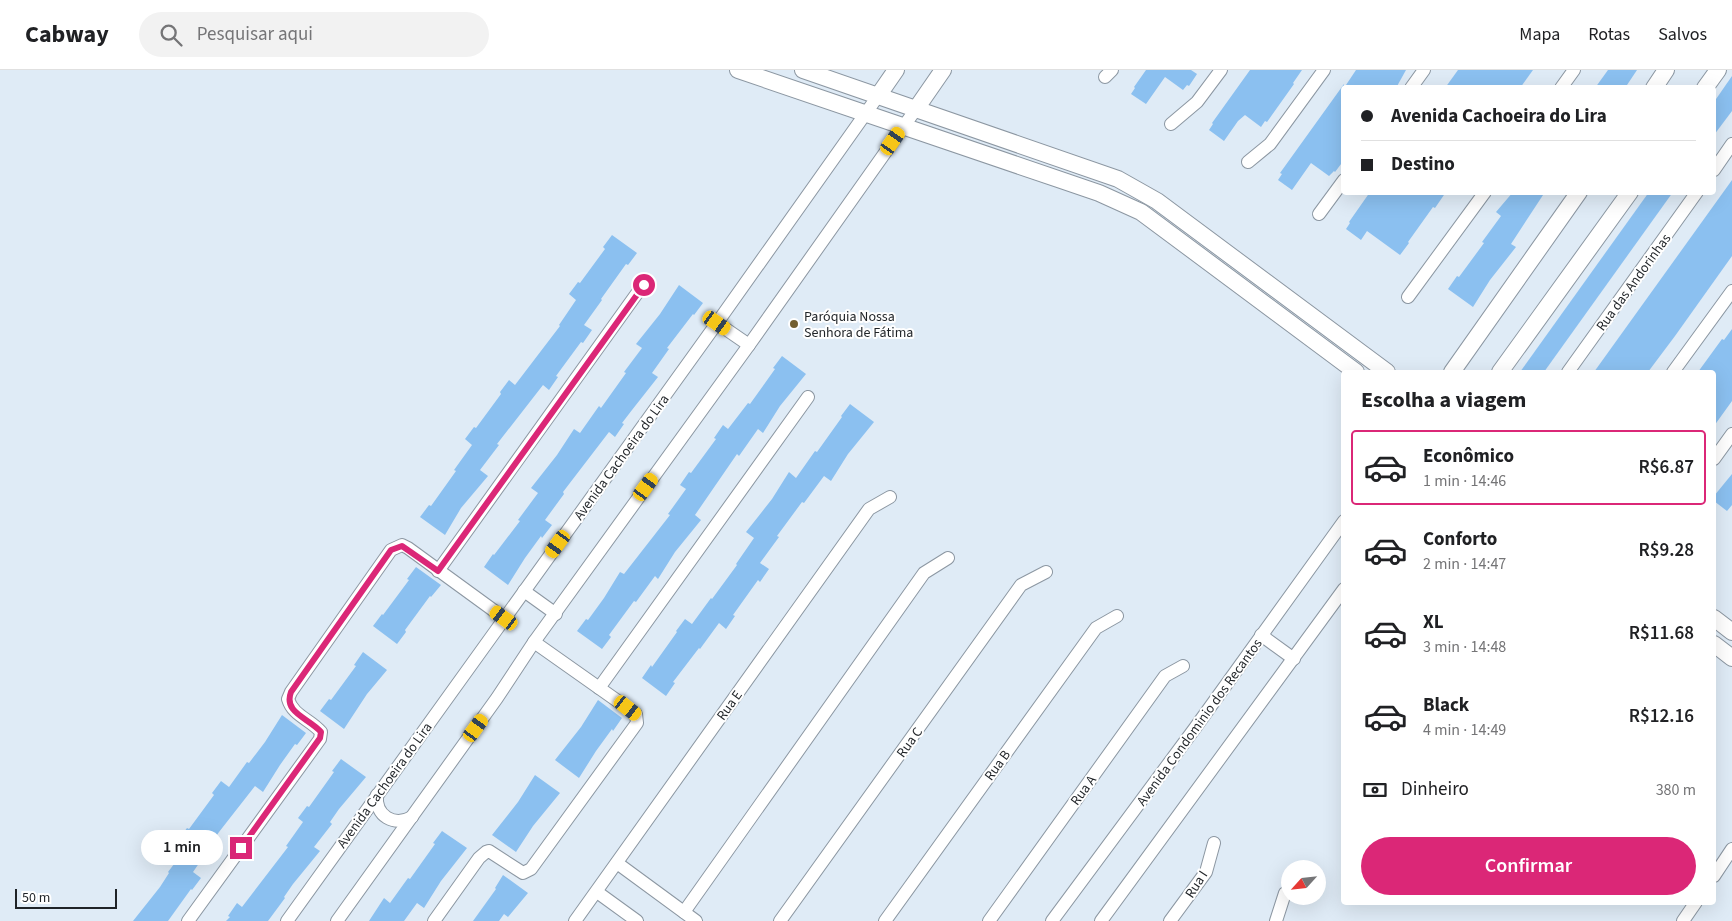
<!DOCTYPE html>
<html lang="pt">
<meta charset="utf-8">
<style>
:root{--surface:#fff;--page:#f2f2f2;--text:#202124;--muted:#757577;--line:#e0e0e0;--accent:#db2777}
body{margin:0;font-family:"Source Sans 3",sans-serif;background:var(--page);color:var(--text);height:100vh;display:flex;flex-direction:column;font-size:19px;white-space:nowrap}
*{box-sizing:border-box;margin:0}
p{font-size:16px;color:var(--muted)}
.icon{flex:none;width:28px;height:28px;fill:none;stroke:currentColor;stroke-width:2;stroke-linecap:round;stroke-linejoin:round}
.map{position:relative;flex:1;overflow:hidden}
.panel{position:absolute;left:1341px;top:300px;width:375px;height:535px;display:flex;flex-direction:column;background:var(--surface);border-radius:5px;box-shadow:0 5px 20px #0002}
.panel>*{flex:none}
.guide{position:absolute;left:1341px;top:15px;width:375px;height:110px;border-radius:5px;box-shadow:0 5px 20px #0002;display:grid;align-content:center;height:110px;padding:0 20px;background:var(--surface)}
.needle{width:32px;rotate:243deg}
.tools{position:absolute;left:1281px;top:790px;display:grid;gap:10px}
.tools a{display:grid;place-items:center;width:45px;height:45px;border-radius:50%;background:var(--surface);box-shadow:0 5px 20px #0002;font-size:25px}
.scale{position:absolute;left:15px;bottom:12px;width:102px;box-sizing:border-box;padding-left:5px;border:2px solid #1f2327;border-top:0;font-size:14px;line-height:18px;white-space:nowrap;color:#1f2327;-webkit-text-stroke:4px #fff;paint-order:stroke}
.end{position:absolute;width:22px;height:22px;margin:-11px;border:6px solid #db2777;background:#fff;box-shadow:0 0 0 2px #fff}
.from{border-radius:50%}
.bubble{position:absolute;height:35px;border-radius:18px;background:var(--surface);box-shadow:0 5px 20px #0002;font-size:16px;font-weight:600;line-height:35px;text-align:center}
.car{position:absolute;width:15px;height:30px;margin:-15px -8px;border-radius:6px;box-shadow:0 0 4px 1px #0007;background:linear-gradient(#f5c518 24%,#345 0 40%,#f5c518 0 76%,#345 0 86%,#f5c518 0)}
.guide b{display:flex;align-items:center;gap:18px;height:48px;font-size:19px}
.guide b+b{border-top:1px solid var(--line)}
.guide i{width:12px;height:12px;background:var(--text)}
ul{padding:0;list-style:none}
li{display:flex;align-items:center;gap:15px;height:75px;margin:0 10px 8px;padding:0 10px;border:2px solid transparent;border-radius:5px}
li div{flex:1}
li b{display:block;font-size:19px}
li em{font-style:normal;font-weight:600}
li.active{border-color:var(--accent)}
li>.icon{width:45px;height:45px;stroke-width:1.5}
h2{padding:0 20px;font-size:22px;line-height:60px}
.pay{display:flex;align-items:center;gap:12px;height:55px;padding:0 20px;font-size:19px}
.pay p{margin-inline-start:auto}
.button{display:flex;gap:10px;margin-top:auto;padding:10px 20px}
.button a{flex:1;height:58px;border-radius:30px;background:var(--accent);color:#fff;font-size:20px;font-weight:600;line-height:58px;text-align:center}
header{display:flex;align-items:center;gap:30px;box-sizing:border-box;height:70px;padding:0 25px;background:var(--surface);border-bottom:1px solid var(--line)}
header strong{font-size:24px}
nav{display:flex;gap:28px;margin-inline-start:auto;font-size:18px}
.search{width:350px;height:45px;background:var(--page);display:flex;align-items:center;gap:12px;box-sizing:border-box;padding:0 18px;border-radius:28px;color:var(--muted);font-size:19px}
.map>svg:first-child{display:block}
.building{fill:#8bc0f0}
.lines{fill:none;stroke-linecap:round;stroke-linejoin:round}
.minor-casing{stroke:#8c97a2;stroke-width:14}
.tertiary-casing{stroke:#8c97a2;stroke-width:18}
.minor{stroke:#fff;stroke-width:12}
.tertiary{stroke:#fff;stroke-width:16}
.route{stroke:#db2777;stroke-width:6}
.poi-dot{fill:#745f2f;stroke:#fff;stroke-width:2}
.labels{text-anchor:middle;stroke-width:4;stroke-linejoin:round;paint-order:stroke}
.street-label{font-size:14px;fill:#1f2327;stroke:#fff}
.poi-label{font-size:14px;fill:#1f2327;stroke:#fff;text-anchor:start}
</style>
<header>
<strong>Cabway</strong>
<div class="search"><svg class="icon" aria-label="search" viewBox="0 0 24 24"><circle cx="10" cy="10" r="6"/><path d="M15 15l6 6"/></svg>Pesquisar aqui</div>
<nav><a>Mapa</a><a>Rotas</a><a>Salvos</a></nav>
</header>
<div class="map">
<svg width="1732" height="851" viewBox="0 0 1732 851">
<rect width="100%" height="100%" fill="#dfebf6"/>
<g class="building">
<path d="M 1146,0 L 1191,0 L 1197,4 L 1189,16 L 1187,15 L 1183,20 L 1165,7 L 1146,34 L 1131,24 L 1135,18 L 1134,17 Z"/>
<path d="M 1250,0 L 1302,0 L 1293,13 L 1294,14 L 1267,52 L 1265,51 L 1261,57 L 1245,45 L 1238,51 L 1224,71 L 1209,60 L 1213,54 L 1212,53 Z"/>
<path d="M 1356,0 L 1406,0 L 1396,18 L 1344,18 Z"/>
<path d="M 1458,0 L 1533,0 L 1520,18 L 1445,18 Z"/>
<path d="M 1608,0 L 1637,0 L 1625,18 L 1595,18 Z"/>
<path d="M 1732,6 L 1732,41 L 1714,65 L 1714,32 Z"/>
<path d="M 1344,14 L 1344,90 L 1335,102 L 1334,101 L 1329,106 L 1311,93 L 1292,120 L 1278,110 L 1282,104 L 1280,103 Z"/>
<path d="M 1732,110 L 1732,186 L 1675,266 L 1648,302 L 1594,302 Z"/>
<path d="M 1370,122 L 1446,122 L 1435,138 L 1433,137 L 1408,172 L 1409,173 L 1400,185 L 1367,161 L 1361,170 L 1346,159 L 1350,153 L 1349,152 Z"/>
<path d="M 1513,122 L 1545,122 L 1511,174 L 1516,177 L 1490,210 L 1473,237 L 1448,219 L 1457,206 L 1459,207 L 1484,173 L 1482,172 L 1501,146 L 1496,142 Z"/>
<path d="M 1649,122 L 1673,122 L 1544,302 L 1520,302 Z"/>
<path d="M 612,165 L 637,183 L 628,195 L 626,194 L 601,229 L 602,230 L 584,255 L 592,260 L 583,273 L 581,272 L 556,306 L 558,307 L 549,320 L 543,315 L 497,374 L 499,375 L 480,400 L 488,406 L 461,438 L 445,465 L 420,447 L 429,435 L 431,436 L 456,401 L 454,400 L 472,375 L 465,369 L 474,357 L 476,358 L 501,324 L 500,322 L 509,310 L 515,315 L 560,256 L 559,255 L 576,230 L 569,224 L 578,212 L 580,213 L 605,179 L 603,177 Z"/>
<path d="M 679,215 L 703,233 L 694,245 L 693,244 L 667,278 L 669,279 L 652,303 L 658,307 L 632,340 L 622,353 L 624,354 L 615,367 L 609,362 L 563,422 L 564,424 L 545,450 L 552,455 L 542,468 L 541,466 L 525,488 L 508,515 L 484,497 L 493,484 L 494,485 L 520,451 L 518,450 L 538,423 L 531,418 L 557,385 L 574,359 L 580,363 L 599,336 L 601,338 L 626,303 L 624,302 L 642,278 L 636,274 L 660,244 Z"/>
<path d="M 1732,259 L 1732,331 L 1714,356 L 1714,302 L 1698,302 L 1722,269 L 1724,270 Z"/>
<path d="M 782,286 L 806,304 L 780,336 L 763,363 L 758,359 L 739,386 L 737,384 L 695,445 L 701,450 L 675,482 L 658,509 L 655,506 L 636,532 L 634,531 L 609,565 L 611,567 L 602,579 L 577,561 L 586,549 L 588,550 L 604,528 L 620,502 L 624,504 L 670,445 L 668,444 L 686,419 L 680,415 L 689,402 L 691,403 L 716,369 L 714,368 L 723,355 L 728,359 L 748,333 L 750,334 L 775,299 L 773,298 Z"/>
<path d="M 850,334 L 874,352 L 848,384 L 831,411 L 824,406 L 804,433 L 802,432 L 777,466 L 779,467 L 760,493 L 769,499 L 760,512 L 758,510 L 733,545 L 735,546 L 726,559 L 719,553 L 700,579 L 699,578 L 673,612 L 675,613 L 666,626 L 642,608 L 651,595 L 652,597 L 677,562 L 676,561 L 685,549 L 692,554 L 711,528 L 712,529 L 737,495 L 736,494 L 754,468 L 746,462 L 772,429 L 789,402 L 796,408 L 815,381 L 817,382 L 842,347 L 841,346 Z"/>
<path d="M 1732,404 L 1732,435 L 1727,441 L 1714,431 L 1714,426 Z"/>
<path d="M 416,497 L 441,515 L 431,527 L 430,526 L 405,560 L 406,562 L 397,574 L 373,556 L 382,544 L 383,545 L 409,510 L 407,509 Z"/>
<path d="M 363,582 L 387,600 L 367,624 L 344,659 L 320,641 L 329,629 L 331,630 L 356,596 L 354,595 Z"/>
<path d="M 598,630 L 622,648 L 613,661 L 612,659 L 596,681 L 579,708 L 555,690 L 581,657 Z"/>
<path d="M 282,645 L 306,663 L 297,675 L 295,674 L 280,695 L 263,722 L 255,716 L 219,762 L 210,775 L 211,776 L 193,802 L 201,808 L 192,820 L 191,819 L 168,851 L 133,851 L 160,817 L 169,803 L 168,802 L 187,777 L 178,770 L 187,758 L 189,759 L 214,725 L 212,723 L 221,711 L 229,717 L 247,692 L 249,693 L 265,672 Z"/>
<path d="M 341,689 L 366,707 L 339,739 L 330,752 L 332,754 L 314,777 L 320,781 L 293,814 L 284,827 L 285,828 L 268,851 L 226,851 L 230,847 L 228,846 L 237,833 L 242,837 L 288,777 L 286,776 L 303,752 L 298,748 L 307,736 L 309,737 L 334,702 L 332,701 Z"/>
<path d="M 535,705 L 560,723 L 533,756 L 516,782 L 492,765 L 518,732 Z"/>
<path d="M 442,761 L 467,778 L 441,811 L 424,838 L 417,833 L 404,851 L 369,851 L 384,828 L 390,833 L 408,808 L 410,809 L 435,774 L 433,773 Z"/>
<path d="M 503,805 L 528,823 L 508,847 L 504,844 L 499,851 L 473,851 L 496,819 L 495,818 Z"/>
</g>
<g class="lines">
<defs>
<g id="minor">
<path d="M 1105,7 L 1112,0"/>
<path d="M 1411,18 L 1424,0"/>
<path d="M 1561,18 L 1574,0"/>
<path d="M 1171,54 L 1197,32 L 1221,0"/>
<path d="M 1248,92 L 1270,74 L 1324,0"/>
<path d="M 1714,100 L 1732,74"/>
<path d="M 1319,144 L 1344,110"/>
<path d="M 1408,227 L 1485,122"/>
<path d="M 717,253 L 749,275"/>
<path d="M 1568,302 L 1697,122"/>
<path d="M 1673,302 L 1732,221"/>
<path d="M 1714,389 L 1732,364"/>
<path d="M 438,501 L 643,215"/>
<path d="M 524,521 L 556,544"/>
<path d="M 1261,565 L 1294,589"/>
<path d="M 599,618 L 808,327"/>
<path d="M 377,725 C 375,746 394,757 412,747"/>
<path d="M 617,793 L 696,851"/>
<path d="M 1714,806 L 1732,779"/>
<path d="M 597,822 L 637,851"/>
<path d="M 684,842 L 924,503 L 948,488"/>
<path d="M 188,851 L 320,669 L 321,662 C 310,649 293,646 288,629 L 291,622 L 391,480 L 402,475 L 408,478 L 504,548"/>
<path d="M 287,851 L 717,253 L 878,26"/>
<path d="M 337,851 L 497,628 L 534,572 L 749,275 L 916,39"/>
<path d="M 434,851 L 479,788 L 486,782 L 489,781 L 523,803 L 531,799 L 637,653 L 636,644 L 534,572"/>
<path d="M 575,851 L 869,439 L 890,427"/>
<path d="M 780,851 L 1021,515 L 1046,502"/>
<path d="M 885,851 L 1096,558 L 1117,546"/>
<path d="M 989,851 L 1165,606 L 1183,596"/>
<path d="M 1052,851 L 1195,658 L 1344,451"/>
<path d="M 1101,851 L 1344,519"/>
<path d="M 1170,851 L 1206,802 L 1214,773"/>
<path d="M 1276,851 L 1285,823"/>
<path d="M 1683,851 L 1696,832"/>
</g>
<g id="tertiary">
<path d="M 738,0 L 1058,109 L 1099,123 L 1141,142 L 1356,302"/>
<path d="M 803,0 L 1118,109 L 1157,131 L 1387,302"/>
<path d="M 1654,18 L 1666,0"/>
<path d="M 1705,18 L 1718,0"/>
<path d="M 878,26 L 896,0"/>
<path d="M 916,39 L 943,0"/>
<path d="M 1452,302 L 1579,122"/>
<path d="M 1500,302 L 1630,122"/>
<path d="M 1714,548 L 1732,562"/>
<path d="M 1714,574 L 1732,588"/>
</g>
</defs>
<use href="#minor" class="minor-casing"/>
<use href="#tertiary" class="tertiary-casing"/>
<use href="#minor" class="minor"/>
<use href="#tertiary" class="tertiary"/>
</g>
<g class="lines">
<path class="route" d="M 241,778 L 320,668 L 321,662 C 309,648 283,643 291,622 L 391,480 L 402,476 L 438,501 L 644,215"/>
</g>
<circle class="poi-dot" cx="794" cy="254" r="5"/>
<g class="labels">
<g class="street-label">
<text transform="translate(1633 212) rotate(-54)" y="5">Rua das Andorinhas</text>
<text transform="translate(621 387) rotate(-54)" y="5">Avenida Cachoeira do Lira</text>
<text transform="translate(729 635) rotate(-54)" y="5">Rua E</text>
<text transform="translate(1199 652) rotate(-54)" y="5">Avenida Condominio dos Recantos</text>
<text transform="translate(909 672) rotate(-54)" y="5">Rua C</text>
<text transform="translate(997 695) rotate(-54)" y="5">Rua B</text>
<text transform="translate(384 715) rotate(-54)" y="5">Avenida Cachoeira do Lira</text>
<text transform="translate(1083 720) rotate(-54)" y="5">Rua A</text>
<text transform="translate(1196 814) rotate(-57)" y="5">Rua I</text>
</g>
<g class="poi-label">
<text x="804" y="251">Paróquia Nossa<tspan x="804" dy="16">Senhora de Fátima</tspan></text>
</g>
</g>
</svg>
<div class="tools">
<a><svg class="needle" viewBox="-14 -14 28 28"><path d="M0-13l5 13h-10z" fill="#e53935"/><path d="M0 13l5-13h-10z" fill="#757577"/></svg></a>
</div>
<div class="scale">50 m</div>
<i class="end from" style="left:644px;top:215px"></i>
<i class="end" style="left:241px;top:778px"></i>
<div class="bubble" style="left:141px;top:760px;width:82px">1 min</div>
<i class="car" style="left:893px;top:71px;rotate:35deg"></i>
<i class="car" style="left:717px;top:253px;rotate:125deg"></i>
<i class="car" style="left:646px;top:417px;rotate:36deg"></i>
<i class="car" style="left:558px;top:474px;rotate:216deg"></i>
<i class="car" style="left:504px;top:548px;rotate:306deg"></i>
<i class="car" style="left:628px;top:638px;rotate:128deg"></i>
<i class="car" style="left:476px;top:658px;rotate:36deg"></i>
<div class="guide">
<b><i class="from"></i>Avenida Cachoeira do Lira</b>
<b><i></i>Destino</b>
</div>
<section class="panel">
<h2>Escolha a viagem</h2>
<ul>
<li class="active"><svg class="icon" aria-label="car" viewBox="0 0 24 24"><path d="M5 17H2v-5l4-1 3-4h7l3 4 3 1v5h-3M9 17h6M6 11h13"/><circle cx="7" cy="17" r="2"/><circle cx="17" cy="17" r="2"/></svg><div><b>Econômico</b><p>1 min · 14:46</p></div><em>R$6.87</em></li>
<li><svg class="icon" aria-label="car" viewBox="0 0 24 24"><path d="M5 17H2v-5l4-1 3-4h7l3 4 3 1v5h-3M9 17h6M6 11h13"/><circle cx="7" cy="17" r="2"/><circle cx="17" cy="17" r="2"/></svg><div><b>Conforto</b><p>2 min · 14:47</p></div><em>R$9.28</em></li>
<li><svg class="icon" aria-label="car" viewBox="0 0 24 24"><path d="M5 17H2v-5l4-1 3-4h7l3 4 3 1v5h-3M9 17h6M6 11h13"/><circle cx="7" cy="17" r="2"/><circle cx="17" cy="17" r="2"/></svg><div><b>XL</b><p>3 min · 14:48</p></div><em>R$11.68</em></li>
<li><svg class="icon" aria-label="car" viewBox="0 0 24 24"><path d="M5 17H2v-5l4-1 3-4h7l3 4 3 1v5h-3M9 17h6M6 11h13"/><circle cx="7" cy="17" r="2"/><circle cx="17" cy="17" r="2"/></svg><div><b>Black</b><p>4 min · 14:49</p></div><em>R$12.16</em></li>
</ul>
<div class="pay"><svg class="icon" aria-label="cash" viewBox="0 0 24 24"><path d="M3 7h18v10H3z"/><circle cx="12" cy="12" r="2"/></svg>Dinheiro<p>380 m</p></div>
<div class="button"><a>Confirmar</a></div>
</section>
</div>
